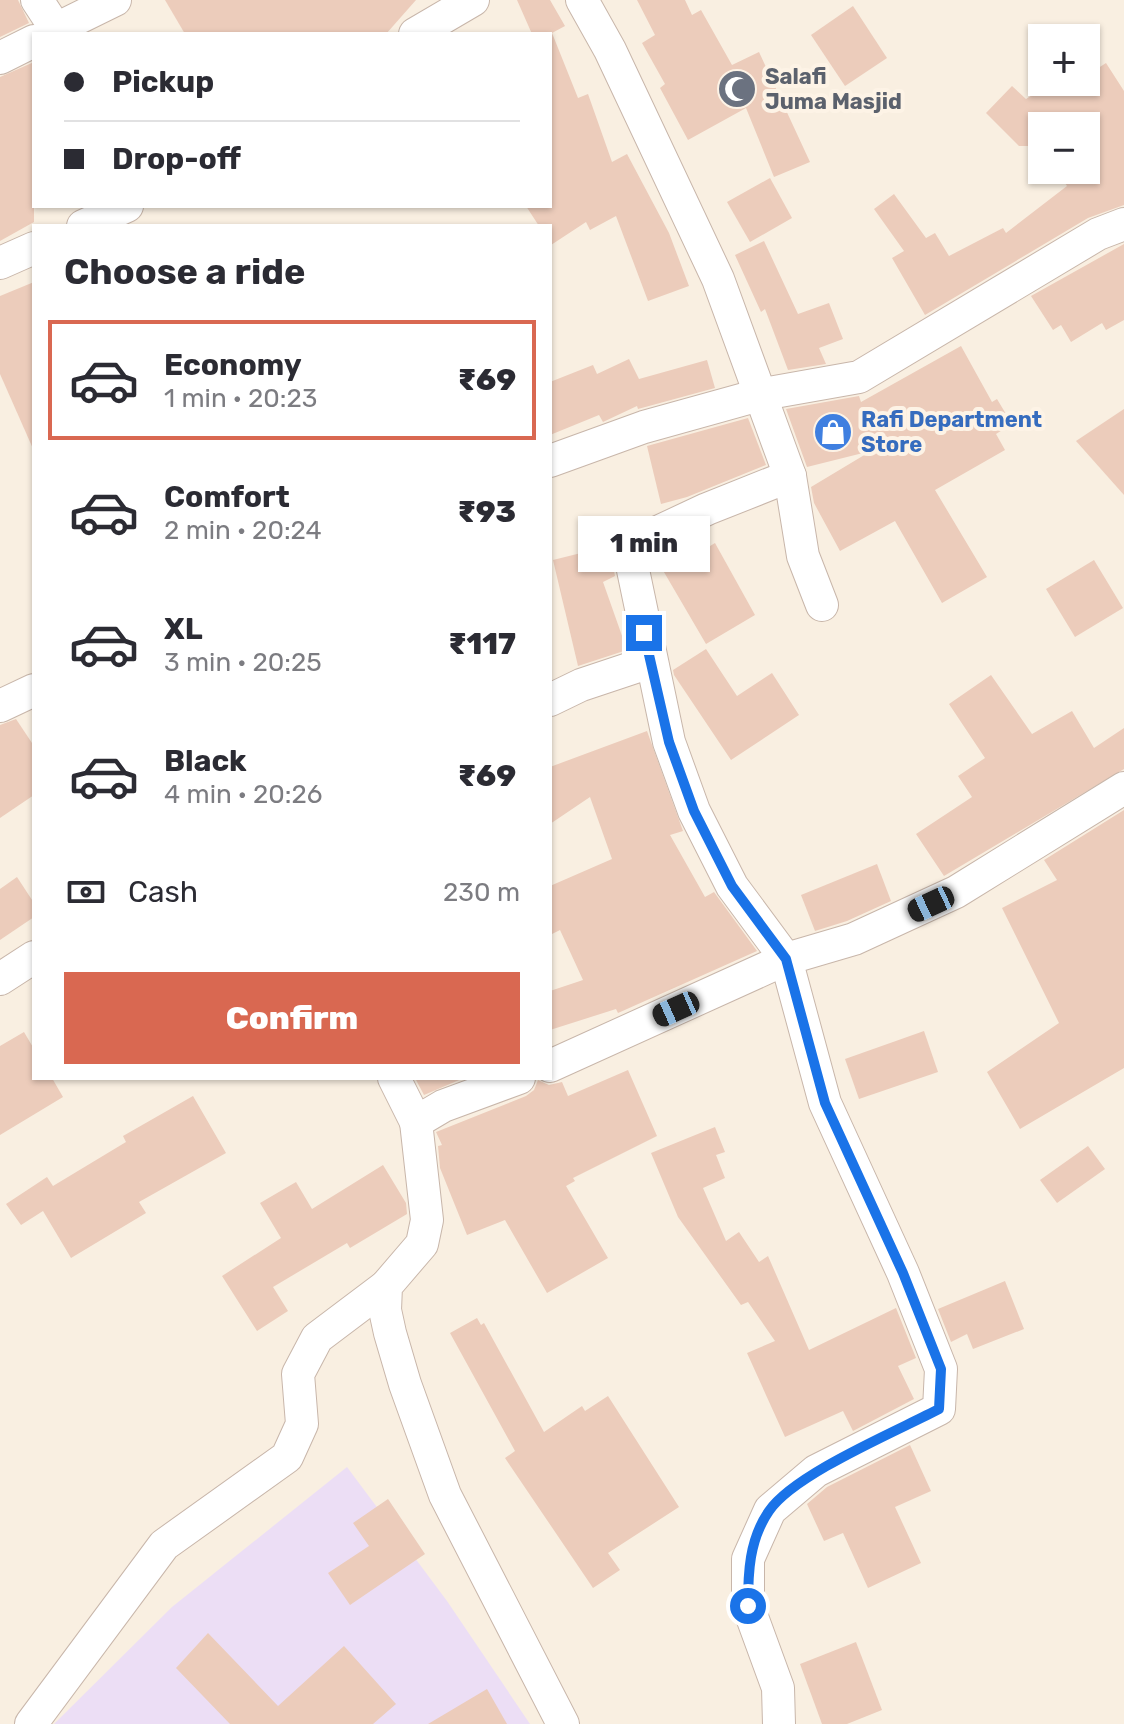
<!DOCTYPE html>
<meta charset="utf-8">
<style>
:root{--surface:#fff;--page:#f7f7f7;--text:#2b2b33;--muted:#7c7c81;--line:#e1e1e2;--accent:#d96851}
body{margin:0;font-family:Rubik,sans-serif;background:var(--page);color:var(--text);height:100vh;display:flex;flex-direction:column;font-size:30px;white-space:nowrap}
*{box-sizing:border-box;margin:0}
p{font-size:26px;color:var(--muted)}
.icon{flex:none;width:44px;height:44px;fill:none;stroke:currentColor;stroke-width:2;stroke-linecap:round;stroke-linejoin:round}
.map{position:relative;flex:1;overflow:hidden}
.sheet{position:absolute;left:32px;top:224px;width:520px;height:856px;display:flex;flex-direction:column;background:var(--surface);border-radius:0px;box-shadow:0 2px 6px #0004}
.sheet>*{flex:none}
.hud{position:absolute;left:32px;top:32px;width:520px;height:176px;border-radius:0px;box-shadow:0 2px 6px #0004;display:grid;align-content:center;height:176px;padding:0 32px;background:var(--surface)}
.buttons{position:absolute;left:1028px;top:24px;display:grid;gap:16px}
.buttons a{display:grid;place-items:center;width:72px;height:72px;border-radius:0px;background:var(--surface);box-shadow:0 2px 6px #0004;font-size:40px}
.end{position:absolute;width:36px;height:36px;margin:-18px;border:10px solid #1a73e8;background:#fff;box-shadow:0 0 0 4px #fff}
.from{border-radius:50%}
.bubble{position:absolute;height:56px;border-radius:0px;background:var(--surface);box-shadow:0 2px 6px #0004;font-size:26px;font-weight:800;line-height:56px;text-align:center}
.car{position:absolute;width:24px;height:48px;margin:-24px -12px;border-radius:10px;box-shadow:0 0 6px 2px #0007;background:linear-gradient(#222 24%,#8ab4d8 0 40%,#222 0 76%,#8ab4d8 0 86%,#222 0)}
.hud b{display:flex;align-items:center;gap:28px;height:76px;font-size:30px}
.hud b+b{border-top:2px solid var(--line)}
.hud i{width:20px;height:20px;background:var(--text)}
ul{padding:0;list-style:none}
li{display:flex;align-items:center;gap:24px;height:120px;margin:0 16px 12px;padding:0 16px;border:4px solid transparent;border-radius:0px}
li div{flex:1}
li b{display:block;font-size:30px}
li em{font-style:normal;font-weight:800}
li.selected{border-color:var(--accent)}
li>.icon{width:72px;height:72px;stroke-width:1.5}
h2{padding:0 32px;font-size:36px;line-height:96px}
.pay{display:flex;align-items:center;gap:20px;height:88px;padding:0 32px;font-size:30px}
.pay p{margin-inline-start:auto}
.primary-button{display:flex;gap:16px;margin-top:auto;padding:16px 32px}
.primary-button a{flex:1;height:92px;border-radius:0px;background:var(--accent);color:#fff;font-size:32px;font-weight:800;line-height:92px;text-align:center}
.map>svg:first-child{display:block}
.education{fill:#ecdef5}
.building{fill:#ecccbb}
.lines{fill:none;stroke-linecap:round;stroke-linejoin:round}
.minor-casing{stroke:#c8b6aa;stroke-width:34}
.minor{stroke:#fff;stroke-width:32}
.route{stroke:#1a73e8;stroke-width:10}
.labels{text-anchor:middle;stroke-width:8;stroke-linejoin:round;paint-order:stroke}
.worship-label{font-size:22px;font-weight:bold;fill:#5b616d;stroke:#fdf3e6;text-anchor:start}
.shop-label{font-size:22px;font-weight:bold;fill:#366cbe;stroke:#fdf3e6;text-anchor:start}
</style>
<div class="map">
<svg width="1124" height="1724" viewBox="0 0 1124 1724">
<rect width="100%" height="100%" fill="#f9efe1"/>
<path class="education" d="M 347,1467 L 447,1601 L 530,1724 L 54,1724 L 172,1607 Z"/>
<g class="building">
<path d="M 0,0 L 18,0 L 29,23 L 0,37 Z"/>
<path d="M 165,0 L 416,0 L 386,34 L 185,34 Z"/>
<path d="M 517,0 L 550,0 L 565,26 L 552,33 L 578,98 L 588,94 L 612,162 L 627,154 L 669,233 L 689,286 L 648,301 L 616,216 L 590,230 L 586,222 L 551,245 L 550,226 L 539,226 L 526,206 L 550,206 L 550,34 L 532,34 Z"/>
<path d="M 637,0 L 685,0 L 692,15 L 701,10 L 732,65 L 759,52 L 810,162 L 774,177 L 746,108 L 688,140 L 660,88 L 665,84 L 642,43 L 655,35 Z"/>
<path d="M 853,6 L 887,58 L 845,86 L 811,35 Z"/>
<path d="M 34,62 L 34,222 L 0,241 L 0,77 Z"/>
<path d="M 1106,63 L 1124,91 L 1124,205 L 1088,218 L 925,315 L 892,258 L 904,251 L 874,209 L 894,194 L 926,238 L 935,233 L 949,256 L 1003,228 L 1006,233 L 1067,186 L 1057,170 L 1086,170 L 1086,126 L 1042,126 L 1042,148 L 1036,139 L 1030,146 L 1019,146 L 986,113 L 1012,86 L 1026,99 L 1052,82 L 1086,82 L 1086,76 Z"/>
<path d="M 770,178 L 792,218 L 750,242 L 727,202 Z"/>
<path d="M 764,241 L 798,314 L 829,303 L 843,339 L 819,348 L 826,364 L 788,370 L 765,309 L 761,312 L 735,255 Z"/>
<path d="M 1124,244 L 1124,320 L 1106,330 L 1102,323 L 1071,342 L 1061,325 L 1053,330 L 1031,296 Z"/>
<path d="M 34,282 L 34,451 L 0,374 L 0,296 Z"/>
<path d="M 961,346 L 992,402 L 997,399 L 1012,424 L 996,434 L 1005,450 L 935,490 L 987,577 L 942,603 L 895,521 L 840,551 L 814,503 L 811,487 L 871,451 L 807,467 L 786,409 L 859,396 L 861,402 Z"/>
<path d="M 629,359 L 639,379 L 707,360 L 715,388 L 638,409 L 637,406 L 603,422 L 599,415 L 550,435 L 550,382 L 593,365 L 597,374 Z"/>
<path d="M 1124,409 L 1124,495 L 1076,441 Z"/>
<path d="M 748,418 L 766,465 L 687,497 L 661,504 L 647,446 Z"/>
<path d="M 689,539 L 697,554 L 715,543 L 755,615 L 706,644 L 654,555 Z"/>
<path d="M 609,546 L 615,576 L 603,582 L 627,650 L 578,666 L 553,560 Z"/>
<path d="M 1094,560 L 1123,608 L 1075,637 L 1046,589 Z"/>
<path d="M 706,649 L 737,696 L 772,673 L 799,715 L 731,760 L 674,675 L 673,670 Z"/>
<path d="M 991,675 L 1032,734 L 1072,711 L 1094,748 L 1124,728 L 1124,769 L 944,876 L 916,834 L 972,797 L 958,776 L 985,758 L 949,704 Z"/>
<path d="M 16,719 L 34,746 L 34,795 L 0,818 L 0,725 Z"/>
<path d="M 647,731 L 683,831 L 670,835 L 705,897 L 714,892 L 757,951 L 618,1013 L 616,1009 L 550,1030 L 550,991 L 583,980 L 560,930 L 550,935 L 550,886 L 612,859 L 590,797 L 550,824 L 550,767 Z"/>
<path d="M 1124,810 L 1124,1068 L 1020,1129 L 987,1072 L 1059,1023 L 1002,908 L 1057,880 L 1044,860 Z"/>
<path d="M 877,864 L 891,901 L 847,921 L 815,931 L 801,895 Z"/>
<path d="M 17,877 L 34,903 L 34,917 L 0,940 L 0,889 Z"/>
<path d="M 924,1031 L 938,1072 L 859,1099 L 845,1059 Z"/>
<path d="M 24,1032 L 34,1049 L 34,1078 L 52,1078 L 63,1097 L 0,1135 L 0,1046 Z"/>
<path d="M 628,1070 L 657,1136 L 573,1178 L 575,1181 L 566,1186 L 608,1258 L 547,1293 L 505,1220 L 467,1235 L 440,1168 L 438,1146 L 442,1145 L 436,1132 L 526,1096 L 534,1090 L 538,1080 L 549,1085 L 562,1082 L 568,1096 Z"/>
<path d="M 415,1078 L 464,1078 L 424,1095 Z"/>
<path d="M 193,1096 L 226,1153 L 139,1202 L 146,1213 L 71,1258 L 43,1211 L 21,1225 L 6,1204 L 47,1177 L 53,1186 L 126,1142 L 123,1136 Z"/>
<path d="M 715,1127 L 725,1152 L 716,1155 L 725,1178 L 703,1188 L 726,1241 L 739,1232 L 759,1262 L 768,1256 L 809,1350 L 896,1308 L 916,1358 L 898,1366 L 914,1399 L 853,1431 L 843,1411 L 785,1437 L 747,1353 L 775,1341 L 748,1302 L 741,1305 L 678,1217 L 651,1153 Z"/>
<path d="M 1088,1146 L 1105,1169 L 1057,1203 L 1040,1180 Z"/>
<path d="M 383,1165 L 406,1203 L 407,1214 L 350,1248 L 347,1243 L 273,1287 L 288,1311 L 257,1331 L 222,1276 L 281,1238 L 260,1203 L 296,1182 L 312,1209 Z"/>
<path d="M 1005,1281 L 1024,1329 L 973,1349 L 967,1334 L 951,1342 L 938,1309 Z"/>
<path d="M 477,1318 L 481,1325 L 484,1323 L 544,1432 L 582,1406 L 585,1411 L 608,1396 L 679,1507 L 608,1553 L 620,1570 L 593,1588 L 505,1458 L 515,1451 L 450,1333 Z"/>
<path d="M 910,1445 L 931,1491 L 895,1507 L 921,1563 L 868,1588 L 843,1533 L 824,1541 L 807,1504 L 827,1487 Z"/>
<path d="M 388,1499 L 425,1554 L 350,1605 L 328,1573 L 369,1546 L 353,1523 Z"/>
<path d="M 208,1633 L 278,1706 L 344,1646 L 396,1704 L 373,1724 L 230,1724 L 176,1668 Z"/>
<path d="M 856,1642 L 882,1710 L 847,1724 L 822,1724 L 800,1664 Z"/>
<path d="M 487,1689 L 507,1724 L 428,1724 Z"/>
</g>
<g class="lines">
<defs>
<g id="minor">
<path d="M 37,0 L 56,29 L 115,0"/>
<path d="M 582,0 L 610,50 L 718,279 L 790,476 L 803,556 L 822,605"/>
<path d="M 415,34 L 473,0"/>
<path d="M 0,58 L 34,41"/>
<path d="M 83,226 L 127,206"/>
<path d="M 0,263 L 34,248"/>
<path d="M 550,461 L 644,427 L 763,394 L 859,377 L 1098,234 L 1124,224"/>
<path d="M 550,700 L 581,685 L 650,662"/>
<path d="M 0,706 L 34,690"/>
<path d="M 0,979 L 34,957"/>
<path d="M 550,1066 L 786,959 L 854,939 L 956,892 L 1124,788"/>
<path d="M 394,1078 L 416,1122"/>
<path d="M 519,1078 L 443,1106 L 416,1122 L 427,1220 L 422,1244 L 386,1286 L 385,1310 L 390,1333 L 405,1384 L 445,1495 L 563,1724"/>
<path d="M 31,1724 L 164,1545 L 287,1457 L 302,1424 L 298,1374 L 317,1338 L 386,1286"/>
<path d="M 779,1724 L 778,1688 L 748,1606 L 748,1559 L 770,1510 L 816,1471 L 939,1409 L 941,1369 L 903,1273 L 825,1103 L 786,959 L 732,886 L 694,811 L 669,742 L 628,546 L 707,509 L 790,476"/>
</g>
</defs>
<use href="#minor" class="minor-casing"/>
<use href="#minor" class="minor"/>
</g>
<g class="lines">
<path class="route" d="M 644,633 L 669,742 L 694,811 L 732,886 L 786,959 L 825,1103 L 903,1273 L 941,1369 L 939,1409 C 897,1431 794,1474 769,1511 C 749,1540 748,1573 748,1606"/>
</g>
<defs>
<symbol id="mosque-disc" viewBox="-11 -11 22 22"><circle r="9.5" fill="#6b7280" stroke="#fdf3e6"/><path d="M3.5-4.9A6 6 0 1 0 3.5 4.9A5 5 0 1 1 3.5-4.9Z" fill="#fff"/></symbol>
<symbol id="shop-disc" viewBox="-11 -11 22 22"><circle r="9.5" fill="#3f7fe0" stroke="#fdf3e6"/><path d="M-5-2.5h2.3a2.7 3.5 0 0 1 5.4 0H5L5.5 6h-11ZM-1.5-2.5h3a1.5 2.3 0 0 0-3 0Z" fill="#fff"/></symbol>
</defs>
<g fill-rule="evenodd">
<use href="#mosque-disc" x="715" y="67" width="44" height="44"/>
<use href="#shop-disc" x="811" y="410" width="44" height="44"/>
</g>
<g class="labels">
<g class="worship-label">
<text x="765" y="84">Salafi<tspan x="765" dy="25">Juma Masjid</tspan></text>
</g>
<g class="shop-label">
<text x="861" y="427">Rafi Department<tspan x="861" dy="25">Store</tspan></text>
</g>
</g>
</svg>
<div class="buttons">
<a>+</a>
<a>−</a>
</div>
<i class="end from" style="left:748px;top:1606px"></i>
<i class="end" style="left:644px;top:633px"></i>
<div class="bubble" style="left:578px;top:516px;width:132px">1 min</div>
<i class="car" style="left:931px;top:904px;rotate:245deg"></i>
<i class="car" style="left:676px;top:1009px;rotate:246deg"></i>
<div class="hud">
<b><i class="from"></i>Pickup</b>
<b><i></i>Drop-off</b>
</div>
<section class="sheet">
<h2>Choose a ride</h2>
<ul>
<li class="selected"><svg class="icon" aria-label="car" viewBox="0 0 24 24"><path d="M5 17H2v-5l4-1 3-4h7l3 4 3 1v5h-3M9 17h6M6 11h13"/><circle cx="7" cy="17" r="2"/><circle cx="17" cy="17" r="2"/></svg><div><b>Economy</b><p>1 min · 20:23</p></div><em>₹69</em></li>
<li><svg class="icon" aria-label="car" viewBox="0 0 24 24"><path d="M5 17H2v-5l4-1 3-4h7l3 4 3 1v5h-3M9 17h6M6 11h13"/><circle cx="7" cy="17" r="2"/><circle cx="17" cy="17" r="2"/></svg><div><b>Comfort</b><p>2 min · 20:24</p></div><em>₹93</em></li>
<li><svg class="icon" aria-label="car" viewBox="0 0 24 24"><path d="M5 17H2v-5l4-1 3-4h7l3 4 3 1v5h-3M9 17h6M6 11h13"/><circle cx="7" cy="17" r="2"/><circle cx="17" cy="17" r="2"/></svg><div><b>XL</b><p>3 min · 20:25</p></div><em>₹117</em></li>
<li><svg class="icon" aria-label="car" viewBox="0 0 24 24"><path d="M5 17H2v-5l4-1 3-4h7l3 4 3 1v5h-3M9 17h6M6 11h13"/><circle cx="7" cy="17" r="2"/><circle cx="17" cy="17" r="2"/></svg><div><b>Black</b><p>4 min · 20:26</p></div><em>₹69</em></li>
</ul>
<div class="pay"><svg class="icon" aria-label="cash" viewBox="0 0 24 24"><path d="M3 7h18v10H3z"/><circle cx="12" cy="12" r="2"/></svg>Cash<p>230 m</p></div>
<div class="primary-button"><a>Confirm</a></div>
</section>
</div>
